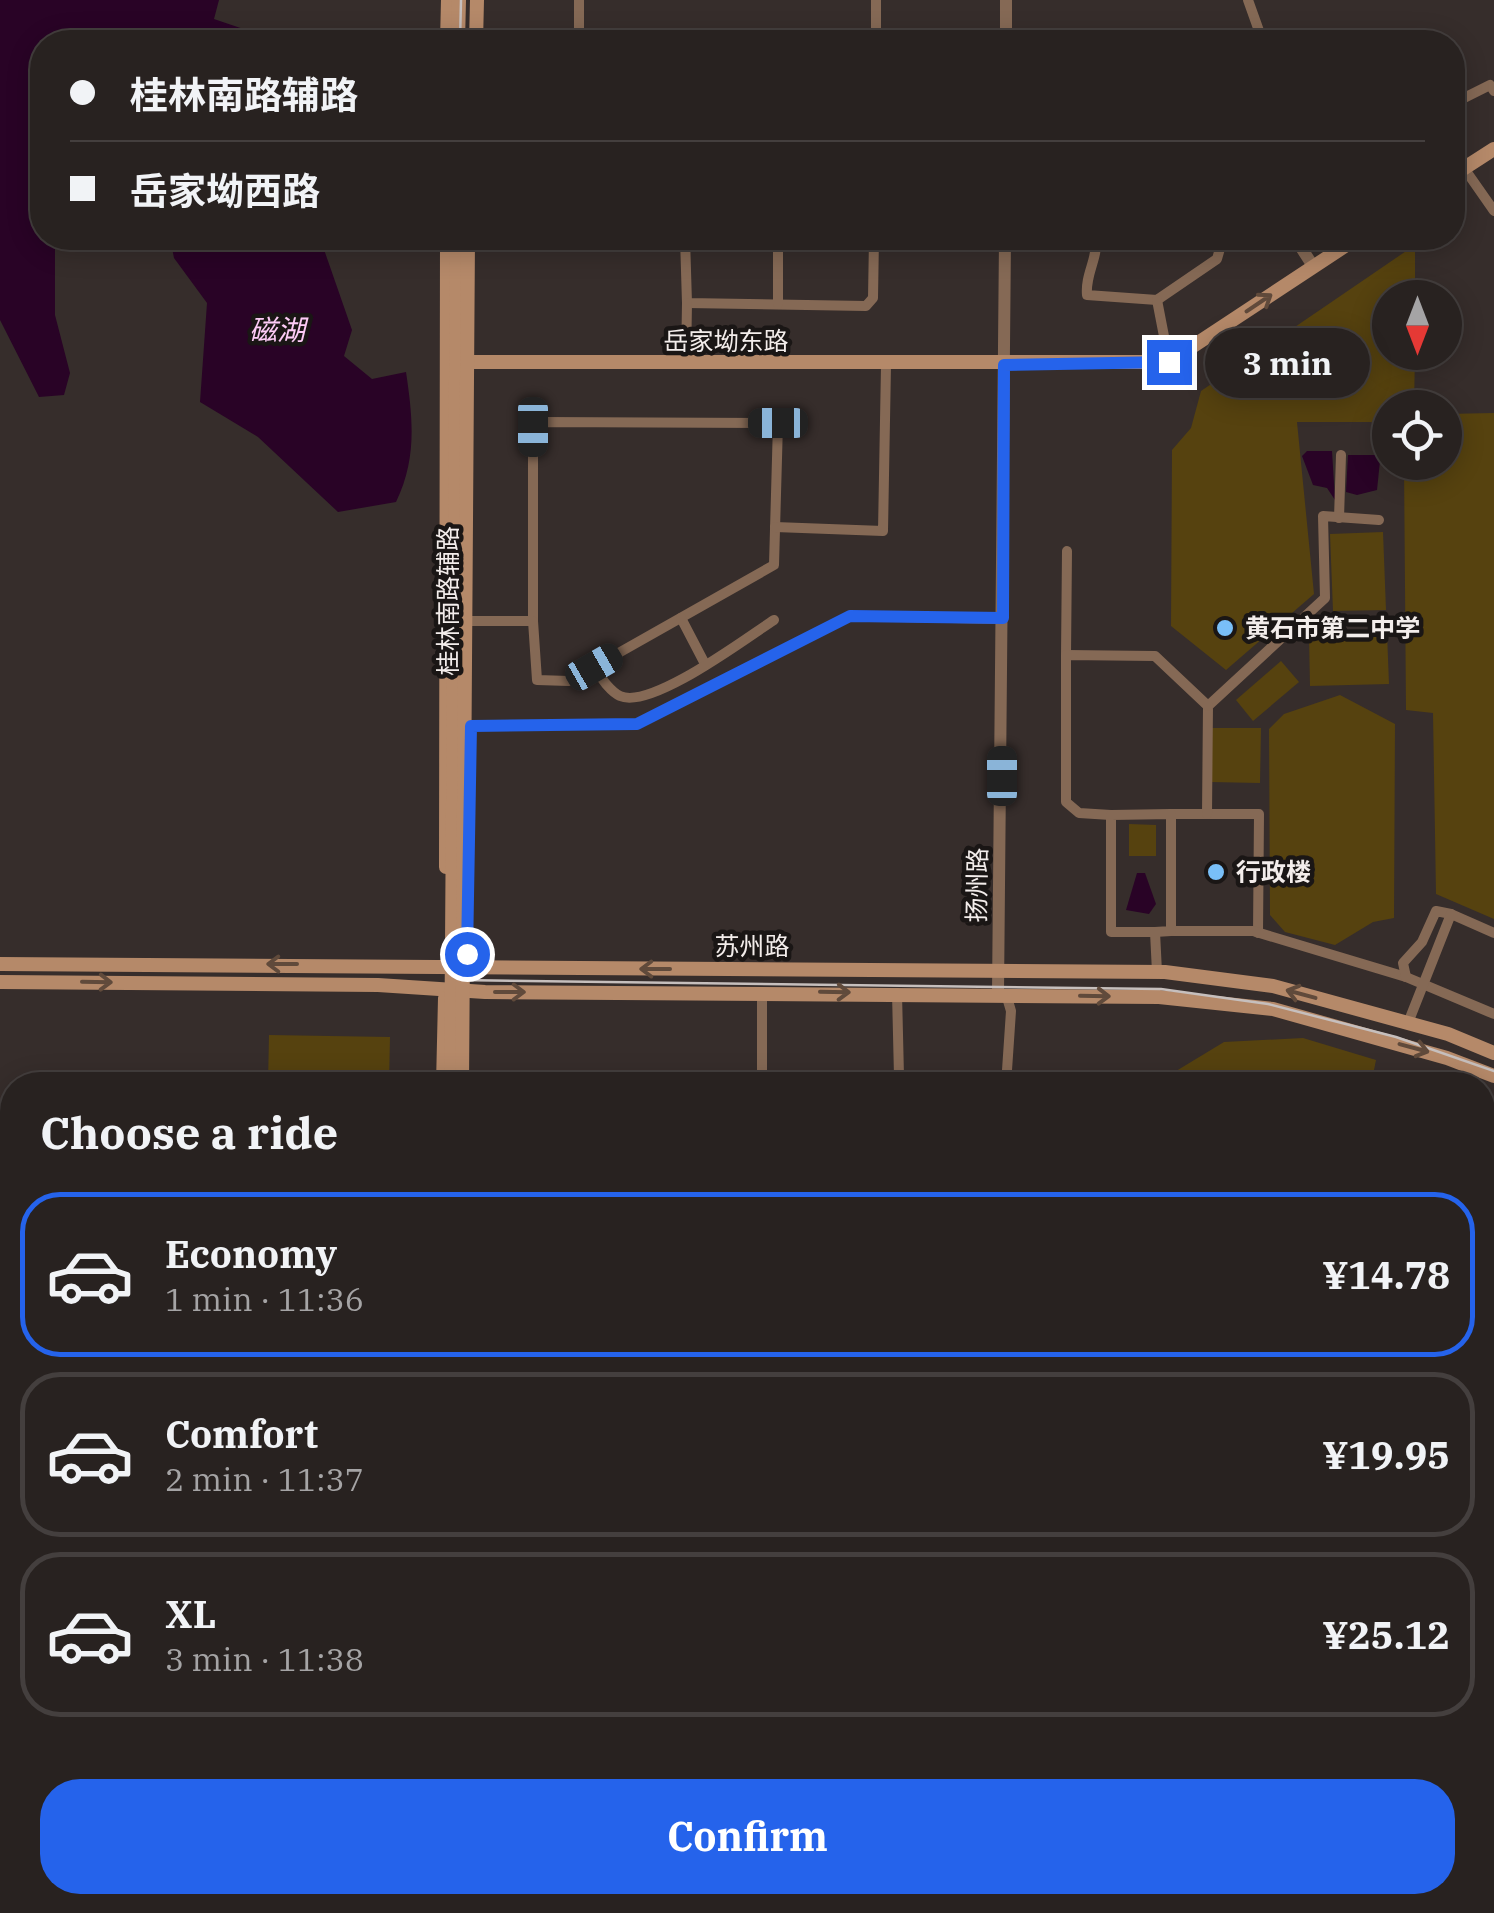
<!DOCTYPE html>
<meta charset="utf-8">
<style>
:root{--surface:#282220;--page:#342f2d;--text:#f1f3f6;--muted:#a5a4a5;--line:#443f3e;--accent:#2563eb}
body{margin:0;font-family:"IBM Plex Serif","Noto Sans SC",serif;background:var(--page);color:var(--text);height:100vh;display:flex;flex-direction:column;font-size:38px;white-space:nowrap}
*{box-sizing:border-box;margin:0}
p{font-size:32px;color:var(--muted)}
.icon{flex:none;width:55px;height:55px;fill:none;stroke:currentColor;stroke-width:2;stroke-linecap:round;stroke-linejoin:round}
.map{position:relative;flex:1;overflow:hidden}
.side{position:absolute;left:0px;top:1072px;width:1495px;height:842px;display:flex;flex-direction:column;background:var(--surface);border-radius:40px 40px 0 0;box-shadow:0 5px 25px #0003,0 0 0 2px var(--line)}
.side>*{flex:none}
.top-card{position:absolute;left:30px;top:30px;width:1435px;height:220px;border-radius:40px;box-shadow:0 5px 25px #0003,0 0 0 2px var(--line);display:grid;align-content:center;height:220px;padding:0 40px;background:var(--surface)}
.needle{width:65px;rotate:180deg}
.fabs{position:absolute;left:1372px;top:280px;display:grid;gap:20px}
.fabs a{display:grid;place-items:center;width:90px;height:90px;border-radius:50%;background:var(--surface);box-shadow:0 5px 25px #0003,0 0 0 2px var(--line);font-size:50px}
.end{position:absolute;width:45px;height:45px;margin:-22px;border:12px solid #2563eb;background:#fff;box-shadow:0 0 0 5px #fff}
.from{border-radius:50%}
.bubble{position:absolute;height:70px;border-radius:35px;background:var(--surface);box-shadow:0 5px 25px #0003,0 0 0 2px var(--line);font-size:32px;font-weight:800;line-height:70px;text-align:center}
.car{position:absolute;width:30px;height:60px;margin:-30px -15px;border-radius:12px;box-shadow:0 0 8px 2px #0007;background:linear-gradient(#222 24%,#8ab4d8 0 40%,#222 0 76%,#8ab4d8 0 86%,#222 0)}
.top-card b{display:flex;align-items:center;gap:35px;height:95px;font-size:38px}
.top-card b+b{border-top:2px solid var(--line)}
.top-card i{width:25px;height:25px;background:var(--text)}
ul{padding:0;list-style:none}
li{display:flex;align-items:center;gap:30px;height:165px;margin:0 20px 15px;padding:0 20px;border:5px solid var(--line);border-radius:40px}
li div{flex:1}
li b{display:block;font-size:38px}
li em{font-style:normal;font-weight:800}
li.on{border-color:var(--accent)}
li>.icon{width:90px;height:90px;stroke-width:1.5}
h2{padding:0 40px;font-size:45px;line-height:120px}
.cta{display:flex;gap:20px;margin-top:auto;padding:20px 40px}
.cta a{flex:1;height:115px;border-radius:40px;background:var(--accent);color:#fff;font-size:40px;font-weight:800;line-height:115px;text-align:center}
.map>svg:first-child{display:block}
.green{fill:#56420f}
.water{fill:#290326}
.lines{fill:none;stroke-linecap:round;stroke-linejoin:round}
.minor{stroke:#856955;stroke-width:10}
.tertiary{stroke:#856955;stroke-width:12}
.secondary{stroke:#b58969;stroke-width:14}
.primary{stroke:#daa278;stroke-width:15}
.tram{stroke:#c6bfbd;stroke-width:2.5}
.secondary-bridge{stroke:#b58969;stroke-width:14}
.oneway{stroke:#604a3b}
.route{stroke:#2563eb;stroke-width:12}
.poi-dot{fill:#79bff8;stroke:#1a1615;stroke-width:4}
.labels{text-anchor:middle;stroke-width:9;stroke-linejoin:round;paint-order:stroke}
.street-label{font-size:25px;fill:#f3edeb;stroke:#1a1615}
.poi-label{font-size:25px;font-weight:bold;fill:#f3edeb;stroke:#1a1615;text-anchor:start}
.water-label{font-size:28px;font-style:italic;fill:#fdcbf6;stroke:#1a1615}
</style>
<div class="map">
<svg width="1494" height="1913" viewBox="0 0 1494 1913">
<rect width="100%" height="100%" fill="#362d2b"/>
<g class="green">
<path d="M 1415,245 L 1415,297 L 1390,298 L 1390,352 L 1415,353 L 1414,407 L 1390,408 L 1390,429 L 1371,422 L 1297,422 L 1314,594 L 1226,670 L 1171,626 L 1172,450 L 1191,428 L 1201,391 Z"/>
<path d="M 1494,413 L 1494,919 L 1436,894 L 1433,713 L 1406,710 L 1404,463 L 1445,462 L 1445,414 Z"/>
<path d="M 1383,532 L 1386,610 L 1333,611 L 1330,534 Z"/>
<path d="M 1387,633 L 1389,684 L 1310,686 L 1309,635 Z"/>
<path d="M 1281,661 L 1299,682 L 1253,721 L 1236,700 Z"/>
<path d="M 1340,695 L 1395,724 L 1394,918 L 1373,922 L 1335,945 L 1285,932 L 1270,915 L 1269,729 L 1284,714 Z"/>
<path d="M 1210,728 L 1261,728 L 1260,783 L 1210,782 Z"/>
<path d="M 1129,824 L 1156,825 L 1156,856 L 1129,856 Z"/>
<path d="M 269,1035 L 390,1037 L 389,1085 L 268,1085 Z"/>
<path d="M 1303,1038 L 1376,1060 L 1371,1085 L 1153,1085 L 1224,1042 Z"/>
<path d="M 1483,1142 L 1494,1149 L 1494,1913 L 1051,1913 L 1042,1903 L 1482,1902 Z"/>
<path d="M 0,1885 L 12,1885 L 12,1902 L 132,1903 L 132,1910 L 153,1913 L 0,1913 Z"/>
<path d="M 215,1903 L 422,1902 L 422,1903 L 421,1913 L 215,1913 Z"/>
</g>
<g class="water">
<path d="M 0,0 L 219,0 L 214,19 L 282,42 L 42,42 L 42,238 L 55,238 L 55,315 L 70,373 L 64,395 L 39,397 L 0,320 Z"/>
<path d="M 170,238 L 320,238 L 352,330 L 344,356 L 372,379 L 406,372 C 413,419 417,459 396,502 L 338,512 L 258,437 L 200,402 L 207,303 L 174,258 Z"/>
<path d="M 1307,451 L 1332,451 L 1335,500 L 1327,488 L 1313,485 L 1302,456 Z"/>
<path d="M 1348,455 L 1376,455 L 1380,461 L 1377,490 L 1357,495 L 1346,492 Z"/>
<path d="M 1137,873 L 1145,873 L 1156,904 L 1149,914 L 1126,910 Z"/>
<path d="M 12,1407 L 12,1540 L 1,1540 L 0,1411 Z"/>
</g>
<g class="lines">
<g class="minor">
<path d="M 876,0 L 876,42"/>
<path d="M 1248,0 L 1263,42"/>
<path d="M 579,42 L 579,0"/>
<path d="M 1452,104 L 1490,85 L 1494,91"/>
<path d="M 1464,168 L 1494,211"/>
<path d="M 685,238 L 687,303 L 866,306 L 873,298 L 874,238"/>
<path d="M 778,238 L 778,304"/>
<path d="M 1096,238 C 1098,259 1085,274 1087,295 L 1157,300 L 1217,259 L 1223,238"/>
<path d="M 1157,300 L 1169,362"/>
<path d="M 686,363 L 687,303"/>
<path d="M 541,422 L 778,423 L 774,565 L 569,681 L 537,680 L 533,621 L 533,427 Z"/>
<path d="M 1339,518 L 1341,455"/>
<path d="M 775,527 L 883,531 L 886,365"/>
<path d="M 681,618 L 705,664"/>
<path d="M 471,621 L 533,621"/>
<path d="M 1066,655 L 1067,551"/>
<path d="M 594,667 C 601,677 609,691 620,696 C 651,710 746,638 774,620"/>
<path d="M 471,726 L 637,724 L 850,616 L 1003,619"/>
<path d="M 1171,814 L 1259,814 L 1258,933"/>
<path d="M 1207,814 L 1208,706 L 1325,598 L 1323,516 L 1379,520"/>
<path d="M 1111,815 L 1079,813 L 1066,802 L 1066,655 L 1155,656 L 1208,706"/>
<path d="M 1171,931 L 1253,931 L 1406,977 L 1494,1014"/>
<path d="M 1155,932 L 1111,932 L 1111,815 L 1171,814 L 1171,931 L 1155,932 L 1157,972"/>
<path d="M 1406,977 L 1403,963 L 1422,942 L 1436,911 L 1451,914"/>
<path d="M 897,993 L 899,1076 L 903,1085"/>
<path d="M 1408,1023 L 1451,914 L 1494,933"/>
<path d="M 762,1085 L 762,992"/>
<path d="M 1006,1085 L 1011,1011 L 1006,994"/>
<path d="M 953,1902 L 956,1913"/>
<path d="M 997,1902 L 1011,1913"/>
<path d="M 609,1913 L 609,1902"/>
<path d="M 777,1913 L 778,1902"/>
<path d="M 812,1913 L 812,1902"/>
</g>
<g class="tertiary">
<path d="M 1006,42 L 1006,0"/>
<path d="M 1295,238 L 1313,266"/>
<path d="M 998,994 L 1005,238"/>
<path d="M 0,1566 L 12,1566"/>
<path d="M 0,1870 L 12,1870"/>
</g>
<g class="secondary">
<path d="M 447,42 L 448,0"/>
<path d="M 458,42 L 459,0"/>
<path d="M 476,42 L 477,0"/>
<path d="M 1452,176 L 1494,149"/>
<path d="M 448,362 L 1169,362 L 1357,238"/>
<path d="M 446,867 L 447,238"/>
<path d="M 0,964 L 1165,972 L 1273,986 L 1448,1034 L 1494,1053"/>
<path d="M 0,982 L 378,985 L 485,992 L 1159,997 L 1273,1009 L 1447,1058 L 1494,1076"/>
<path d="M 443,1085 L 445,998"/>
</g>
<g class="primary">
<path d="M 439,1913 L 439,1902"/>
<path d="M 461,1913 L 461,1902"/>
</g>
<g class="tram">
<path d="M 460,42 L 461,0"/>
<path d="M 458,238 L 454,959 L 458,980 L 1161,989 L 1268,1004 L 1396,1037 L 1494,1071"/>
</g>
<g class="secondary-bridge">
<path d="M 451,1085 L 457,238"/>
<path d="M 462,1085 L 468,238"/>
</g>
</g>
<defs><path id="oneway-shaft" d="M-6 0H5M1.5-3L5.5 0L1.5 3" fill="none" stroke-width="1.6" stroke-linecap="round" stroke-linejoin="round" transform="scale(2.5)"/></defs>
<g class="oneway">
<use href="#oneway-shaft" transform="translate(1259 303) rotate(-34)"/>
<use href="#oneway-shaft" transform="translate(282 964) rotate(180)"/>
<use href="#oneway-shaft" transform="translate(655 969) rotate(180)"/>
<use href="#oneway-shaft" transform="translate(97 982) rotate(1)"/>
<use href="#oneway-shaft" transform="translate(510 992)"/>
<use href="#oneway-shaft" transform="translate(835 992) rotate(1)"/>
<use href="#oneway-shaft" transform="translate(1301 994) rotate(-165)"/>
<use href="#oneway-shaft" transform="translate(1095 996) rotate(1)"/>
<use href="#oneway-shaft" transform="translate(1414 1048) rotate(15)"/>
</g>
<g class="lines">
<path class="route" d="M 467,954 L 471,726 L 637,724 L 850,616 L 1003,618 L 1004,365 L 1169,362"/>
</g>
<g class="poi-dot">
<circle cx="1225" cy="628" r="10"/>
<circle cx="1216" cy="872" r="10"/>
</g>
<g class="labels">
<g class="street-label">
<text x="726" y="350">岳家坳东路</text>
<text transform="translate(448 601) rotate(-90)" y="9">桂林南路辅路</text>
<text transform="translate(977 885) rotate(-89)" y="9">扬州路</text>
<text x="752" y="955">苏州路</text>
</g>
<g class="poi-label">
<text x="1245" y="637">黄石市第二中学</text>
<text x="1236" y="881">行政楼</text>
</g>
<g class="water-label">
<text x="277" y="340">磁湖</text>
</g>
</g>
</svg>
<div class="fabs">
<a><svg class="needle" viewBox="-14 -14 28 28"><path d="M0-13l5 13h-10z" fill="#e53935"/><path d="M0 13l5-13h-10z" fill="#a5a4a5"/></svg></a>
<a><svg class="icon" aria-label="locate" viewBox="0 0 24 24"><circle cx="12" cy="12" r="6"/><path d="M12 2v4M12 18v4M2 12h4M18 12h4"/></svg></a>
</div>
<i class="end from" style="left:467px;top:954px"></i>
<i class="end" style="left:1169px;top:362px"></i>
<div class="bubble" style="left:1205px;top:328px;width:165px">3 min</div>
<i class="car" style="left:778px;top:423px;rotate:270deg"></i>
<i class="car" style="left:533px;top:427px;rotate:180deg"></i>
<i class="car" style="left:594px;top:667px;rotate:60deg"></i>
<i class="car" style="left:1002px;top:776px;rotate:0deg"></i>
<div class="top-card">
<b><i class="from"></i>桂林南路辅路</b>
<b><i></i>岳家坳西路</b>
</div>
<section class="side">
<h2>Choose a ride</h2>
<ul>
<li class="on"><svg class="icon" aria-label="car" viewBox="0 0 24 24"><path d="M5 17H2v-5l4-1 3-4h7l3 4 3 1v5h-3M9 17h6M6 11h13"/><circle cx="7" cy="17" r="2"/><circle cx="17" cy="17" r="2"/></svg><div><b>Economy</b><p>1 min · 11:36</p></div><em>¥14.78</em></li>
<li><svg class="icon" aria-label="car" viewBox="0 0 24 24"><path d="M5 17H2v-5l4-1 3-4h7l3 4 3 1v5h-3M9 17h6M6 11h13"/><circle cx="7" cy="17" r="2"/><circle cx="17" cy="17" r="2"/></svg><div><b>Comfort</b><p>2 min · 11:37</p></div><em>¥19.95</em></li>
<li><svg class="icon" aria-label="car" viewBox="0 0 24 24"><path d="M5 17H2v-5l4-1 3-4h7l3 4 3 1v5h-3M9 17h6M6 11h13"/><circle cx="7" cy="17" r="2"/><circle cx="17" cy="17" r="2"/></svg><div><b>XL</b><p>3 min · 11:38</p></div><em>¥25.12</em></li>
</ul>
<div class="cta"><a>Confirm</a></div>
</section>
</div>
